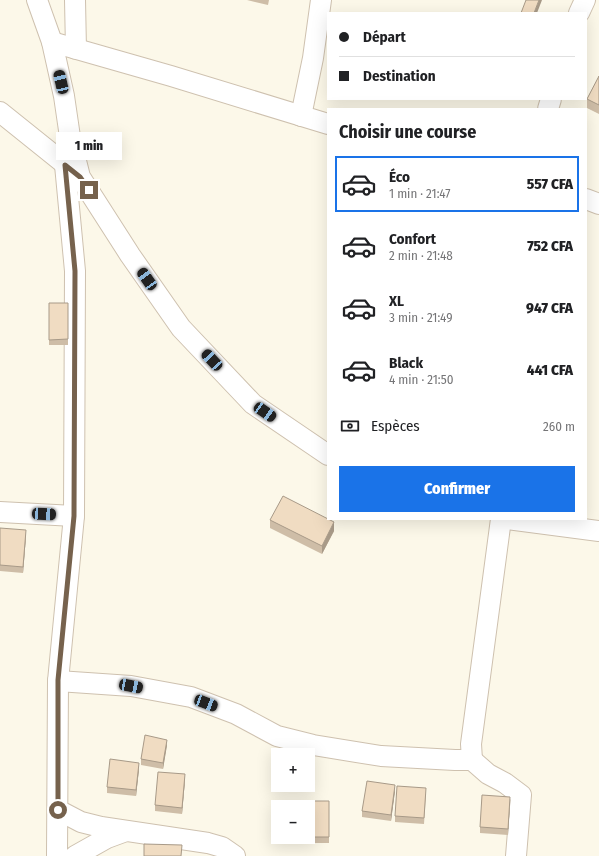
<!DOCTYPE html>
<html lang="fr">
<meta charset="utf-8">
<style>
:root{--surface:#fff;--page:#f2f2f2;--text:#202124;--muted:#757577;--line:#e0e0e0;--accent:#1a73e8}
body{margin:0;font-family:"Fira Sans Condensed",sans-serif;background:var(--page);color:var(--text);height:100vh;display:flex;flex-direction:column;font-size:15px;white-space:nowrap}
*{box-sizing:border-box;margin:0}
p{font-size:13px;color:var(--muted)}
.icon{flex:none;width:22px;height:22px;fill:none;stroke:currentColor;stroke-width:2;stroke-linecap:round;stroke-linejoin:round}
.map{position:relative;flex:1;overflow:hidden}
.panel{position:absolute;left:327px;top:108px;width:260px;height:412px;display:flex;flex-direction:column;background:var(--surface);border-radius:0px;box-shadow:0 4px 16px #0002}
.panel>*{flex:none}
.hud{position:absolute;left:327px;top:12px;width:260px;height:88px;border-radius:0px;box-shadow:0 4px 16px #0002;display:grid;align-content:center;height:88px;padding:0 12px;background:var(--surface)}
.controls{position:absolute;left:271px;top:748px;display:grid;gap:8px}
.controls a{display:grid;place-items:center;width:44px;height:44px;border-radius:0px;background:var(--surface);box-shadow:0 4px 16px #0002;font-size:20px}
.end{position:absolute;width:18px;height:18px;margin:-9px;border:5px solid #76624d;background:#fff;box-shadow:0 0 0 2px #fff}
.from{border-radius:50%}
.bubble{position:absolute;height:28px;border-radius:0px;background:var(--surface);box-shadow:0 4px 16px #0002;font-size:13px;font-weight:800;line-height:28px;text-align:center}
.car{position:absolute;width:12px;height:24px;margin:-12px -6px;border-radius:5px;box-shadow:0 0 3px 1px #0007;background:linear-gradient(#222 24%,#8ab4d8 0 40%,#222 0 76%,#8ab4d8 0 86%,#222 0)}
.hud b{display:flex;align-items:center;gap:14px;height:38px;font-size:15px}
.hud b+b{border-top:1px solid var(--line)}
.hud i{width:10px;height:10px;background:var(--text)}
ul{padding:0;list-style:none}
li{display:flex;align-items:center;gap:12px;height:56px;margin:0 8px 6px;padding:0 4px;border:2px solid transparent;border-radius:0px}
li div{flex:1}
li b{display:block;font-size:15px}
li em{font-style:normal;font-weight:800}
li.selected{border-color:var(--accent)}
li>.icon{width:36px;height:36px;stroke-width:1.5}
h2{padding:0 12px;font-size:18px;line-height:48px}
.pay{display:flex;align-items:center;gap:10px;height:44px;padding:0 12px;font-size:15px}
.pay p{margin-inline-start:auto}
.action{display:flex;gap:8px;margin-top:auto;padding:8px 12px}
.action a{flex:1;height:46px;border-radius:0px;background:var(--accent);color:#fff;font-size:16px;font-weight:800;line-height:46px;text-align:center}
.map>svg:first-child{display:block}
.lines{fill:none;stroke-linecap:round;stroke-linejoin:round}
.minor-casing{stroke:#cec1af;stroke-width:22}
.minor{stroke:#fff;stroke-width:20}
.wall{fill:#cebda7}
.shaded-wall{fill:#a89a88}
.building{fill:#f0dcc2;stroke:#a89a88}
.route{stroke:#76624d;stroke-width:5}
</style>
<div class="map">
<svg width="599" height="856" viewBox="0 0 599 856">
<rect width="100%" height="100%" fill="#fcf8e9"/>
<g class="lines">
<defs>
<g id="minor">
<path d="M 37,0 L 52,42 L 64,96 L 70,137 L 80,177 L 130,255 L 181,328 L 253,404 L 328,455"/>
<path d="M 75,0 L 76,49"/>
<path d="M 579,13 L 585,0"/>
<path d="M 52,42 L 171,76 L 328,124"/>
<path d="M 548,109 L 551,99"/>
<path d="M 0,112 L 76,173"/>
<path d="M 301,116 L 313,58 L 321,0"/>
<path d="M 586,199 L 599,204"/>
<path d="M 0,512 L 74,516"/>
<path d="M 507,519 L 599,531"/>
<path d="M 58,681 L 131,686 L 191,697 L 236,714 L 277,736 L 313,745 L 381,756 L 455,760 L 472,760 L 471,744 L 501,519"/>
<path d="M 472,760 L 488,774 L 505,783 L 521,795 L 516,856"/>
<path d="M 58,810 L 81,822 L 101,827 L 208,843 L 222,847 L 235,856"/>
<path d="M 57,856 L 58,681 L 74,516 L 75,271 L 65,165"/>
<path d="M 75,856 L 107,838 L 126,831"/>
</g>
</defs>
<use href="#minor" class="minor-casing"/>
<use href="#minor" class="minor"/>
</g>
<g class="wall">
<path d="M 247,0 L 269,0 L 268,5 Z"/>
<path d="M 599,76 L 599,114 L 587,108 L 587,99 Z"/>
<rect x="49" y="303" width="19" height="42"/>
<path d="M 270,520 L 334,531 L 322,554 L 270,528 Z"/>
<path d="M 0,528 L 26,536 L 23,573 L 0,571 Z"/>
<path d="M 167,745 L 163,769 L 141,765 L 141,759 Z"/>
<path d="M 139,769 L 136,796 L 107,793 L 107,787 Z"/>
<path d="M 185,780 L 182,814 L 155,811 L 155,805 Z"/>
<path d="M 395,791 L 391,821 L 362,817 L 362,811 Z"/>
<path d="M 426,794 L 424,824 L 395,822 L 395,816 Z"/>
<path d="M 329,801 L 329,843 L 305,843 L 305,837 Z"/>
<path d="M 510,803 L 508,835 L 480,833 L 480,827 Z"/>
</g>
<g class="shaded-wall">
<path d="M 539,0 L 542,0 L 537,13 L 534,13 Z"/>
<path d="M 334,522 L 334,531 L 322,554 L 322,546 Z"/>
<path d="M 26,530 L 26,536 L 23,573 L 23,567 Z"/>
<path d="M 167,740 L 167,745 L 163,769 L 163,763 Z"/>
<path d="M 139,763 L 139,769 L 136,796 L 136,790 Z"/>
<path d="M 185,774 L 185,780 L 182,814 L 182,808 Z"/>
<path d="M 395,785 L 395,791 L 391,821 L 391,815 Z"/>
<path d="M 510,797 L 510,803 L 508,835 L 508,829 Z"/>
</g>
<g class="building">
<path d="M 526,0 L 539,0 L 534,13 L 521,13 Z"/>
<path d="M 599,76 L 599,105 L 587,99 Z"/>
<path d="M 49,303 L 68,303 L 68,339 L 49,340 Z"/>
<path d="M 283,496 L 334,522 L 322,546 L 270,520 Z"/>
<path d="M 0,528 L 26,530 L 23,567 L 0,565 Z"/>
<path d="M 145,735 L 167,740 L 163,763 L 141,759 Z"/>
<path d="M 110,759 L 139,763 L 136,790 L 107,787 Z"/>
<path d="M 158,772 L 185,774 L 182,808 L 155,805 Z"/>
<path d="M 367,781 L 395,785 L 391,815 L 362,811 Z"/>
<path d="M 397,786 L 426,788 L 424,818 L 395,816 Z"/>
<path d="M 482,795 L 510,797 L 508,829 L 480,827 Z"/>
<path d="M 305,801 L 329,801 L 329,837 L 308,837 L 308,807 L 305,807 Z"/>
<path d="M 144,844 L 182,845 L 181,856 L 144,856 Z"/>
</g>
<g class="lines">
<path class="route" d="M 58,810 L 58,680 L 74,516 L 75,271 L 65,165 L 80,177 L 89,190"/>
</g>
</svg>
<div class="controls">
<a>+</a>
<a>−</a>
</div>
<i class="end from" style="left:58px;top:810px"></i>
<i class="end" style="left:89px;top:190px"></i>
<div class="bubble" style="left:56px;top:132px;width:66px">1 min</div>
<i class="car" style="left:61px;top:82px;rotate:347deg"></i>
<i class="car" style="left:147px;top:279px;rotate:325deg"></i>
<i class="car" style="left:212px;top:360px;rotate:317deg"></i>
<i class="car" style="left:265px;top:412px;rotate:124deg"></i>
<i class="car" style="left:44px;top:514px;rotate:93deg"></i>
<i class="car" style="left:131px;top:686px;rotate:101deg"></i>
<i class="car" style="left:206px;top:703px;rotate:111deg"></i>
<div class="hud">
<b><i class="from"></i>Départ</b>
<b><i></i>Destination</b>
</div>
<section class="panel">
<h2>Choisir une course</h2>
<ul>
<li class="selected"><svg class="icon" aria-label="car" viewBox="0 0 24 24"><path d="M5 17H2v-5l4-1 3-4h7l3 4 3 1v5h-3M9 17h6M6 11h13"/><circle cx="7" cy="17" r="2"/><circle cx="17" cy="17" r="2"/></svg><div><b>Éco</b><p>1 min · 21:47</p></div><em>557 CFA</em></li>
<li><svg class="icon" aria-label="car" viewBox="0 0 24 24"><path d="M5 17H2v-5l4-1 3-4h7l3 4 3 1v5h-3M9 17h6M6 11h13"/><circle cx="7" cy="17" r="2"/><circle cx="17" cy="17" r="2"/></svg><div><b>Confort</b><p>2 min · 21:48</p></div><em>752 CFA</em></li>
<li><svg class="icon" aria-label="car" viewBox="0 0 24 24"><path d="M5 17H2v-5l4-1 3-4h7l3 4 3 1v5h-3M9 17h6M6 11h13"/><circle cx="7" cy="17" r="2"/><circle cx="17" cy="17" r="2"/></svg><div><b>XL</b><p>3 min · 21:49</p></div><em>947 CFA</em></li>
<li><svg class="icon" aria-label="car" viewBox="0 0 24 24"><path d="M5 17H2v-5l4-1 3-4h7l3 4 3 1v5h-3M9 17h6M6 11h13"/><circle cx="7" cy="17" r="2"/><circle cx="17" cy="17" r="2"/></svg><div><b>Black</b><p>4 min · 21:50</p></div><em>441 CFA</em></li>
</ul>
<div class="pay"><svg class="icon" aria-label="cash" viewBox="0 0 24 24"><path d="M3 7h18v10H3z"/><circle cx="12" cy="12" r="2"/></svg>Espèces<p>260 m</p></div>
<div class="action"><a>Confirmer</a></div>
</section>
</div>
